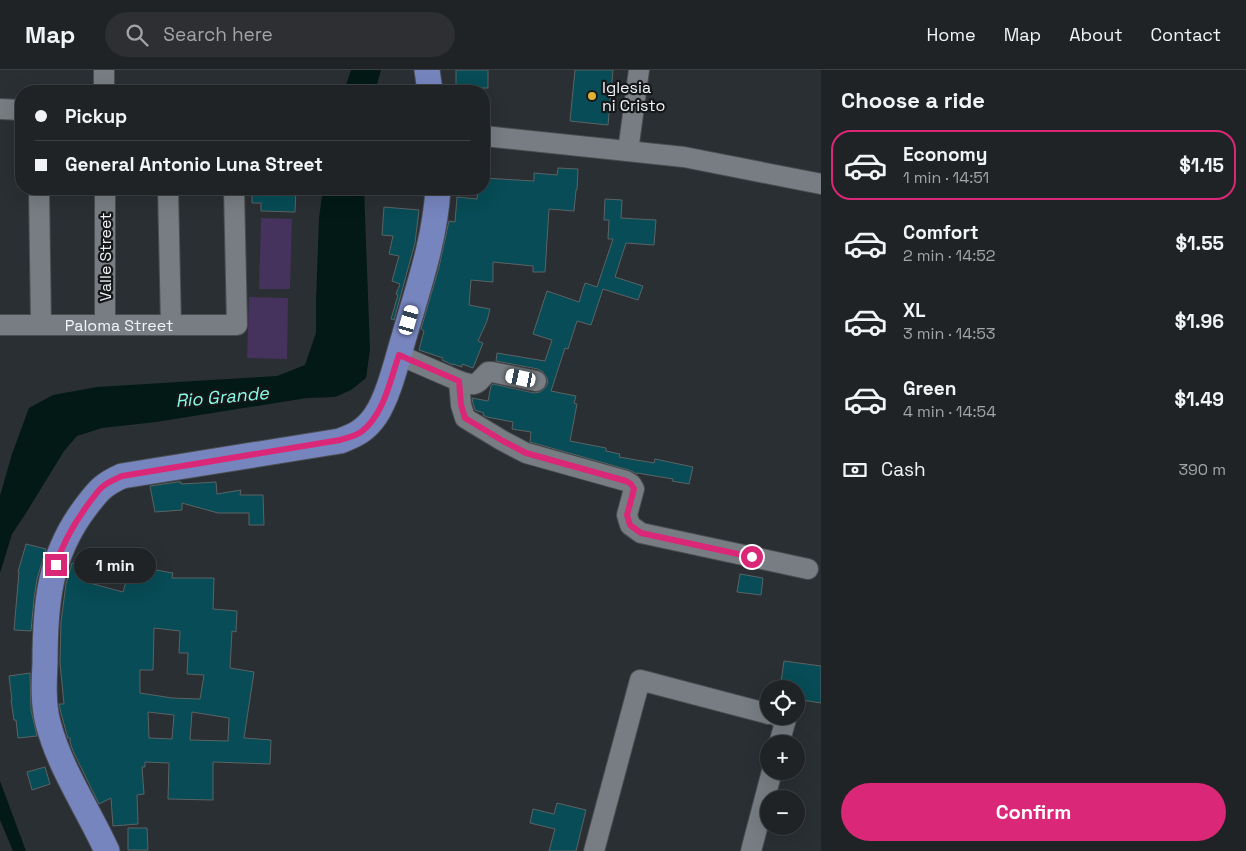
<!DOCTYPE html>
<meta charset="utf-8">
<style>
:root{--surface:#202326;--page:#2d2f32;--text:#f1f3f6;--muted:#a2a4a7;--line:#3d4043;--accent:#db2777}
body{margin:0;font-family:"Space Grotesk",sans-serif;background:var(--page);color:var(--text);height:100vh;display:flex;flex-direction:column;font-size:19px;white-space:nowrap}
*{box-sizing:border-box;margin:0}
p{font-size:16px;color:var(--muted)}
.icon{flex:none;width:28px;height:28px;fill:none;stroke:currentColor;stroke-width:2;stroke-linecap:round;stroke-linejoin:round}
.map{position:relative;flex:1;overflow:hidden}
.details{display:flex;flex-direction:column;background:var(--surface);width:425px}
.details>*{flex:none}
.banner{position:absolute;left:15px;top:15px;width:475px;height:110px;border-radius:20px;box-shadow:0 5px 20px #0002,0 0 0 1px var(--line);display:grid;align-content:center;height:110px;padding:0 20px;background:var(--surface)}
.buttons{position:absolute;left:760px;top:610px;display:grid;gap:10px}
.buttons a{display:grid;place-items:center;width:45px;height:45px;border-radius:50%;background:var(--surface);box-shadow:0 5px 20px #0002,0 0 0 1px var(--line);font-size:25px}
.end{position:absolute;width:22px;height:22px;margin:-11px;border:6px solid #db2777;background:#fff;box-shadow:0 0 0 2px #fff}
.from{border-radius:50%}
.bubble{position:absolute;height:35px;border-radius:18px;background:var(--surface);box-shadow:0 5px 20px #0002,0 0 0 1px var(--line);font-size:16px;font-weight:700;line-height:35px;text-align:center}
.car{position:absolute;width:15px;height:30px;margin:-15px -8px;border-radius:6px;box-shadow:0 0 4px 1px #0007;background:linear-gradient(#fff 24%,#345 0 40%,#fff 0 76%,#345 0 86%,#fff 0)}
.banner b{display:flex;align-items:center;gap:18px;height:48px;font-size:19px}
.banner b+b{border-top:1px solid var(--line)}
.banner i{width:12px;height:12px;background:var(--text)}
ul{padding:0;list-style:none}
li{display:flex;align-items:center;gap:15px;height:70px;margin:0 10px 8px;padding:0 10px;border:2px solid transparent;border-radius:20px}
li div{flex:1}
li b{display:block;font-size:19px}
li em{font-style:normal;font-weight:700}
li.selected{border-color:var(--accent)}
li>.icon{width:45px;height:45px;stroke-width:1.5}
h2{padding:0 20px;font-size:22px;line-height:60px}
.pay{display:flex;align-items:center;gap:12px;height:55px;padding:0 20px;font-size:19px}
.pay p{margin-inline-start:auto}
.primary-button{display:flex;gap:10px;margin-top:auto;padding:10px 20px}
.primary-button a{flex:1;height:58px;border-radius:30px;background:var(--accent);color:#fff;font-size:20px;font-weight:700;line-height:58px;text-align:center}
header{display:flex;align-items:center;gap:30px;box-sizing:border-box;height:70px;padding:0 25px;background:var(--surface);border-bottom:1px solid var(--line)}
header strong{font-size:24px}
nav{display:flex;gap:28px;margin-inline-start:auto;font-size:18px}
.search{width:350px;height:45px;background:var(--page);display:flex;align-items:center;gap:12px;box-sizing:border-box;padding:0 18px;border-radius:28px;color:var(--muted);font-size:19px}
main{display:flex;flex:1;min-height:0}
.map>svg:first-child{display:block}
.green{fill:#45325d}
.water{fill:#021915}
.building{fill:#074c56;stroke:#5b6364;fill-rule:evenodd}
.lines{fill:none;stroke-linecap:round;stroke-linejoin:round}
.minor-casing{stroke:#494d50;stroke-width:22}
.major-casing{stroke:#494d50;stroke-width:27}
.minor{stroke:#777d82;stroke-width:20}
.major{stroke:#7685be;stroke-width:25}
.route{stroke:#db2777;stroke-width:6}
.poi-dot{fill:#deb133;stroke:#151719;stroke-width:2}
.labels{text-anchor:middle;stroke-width:4.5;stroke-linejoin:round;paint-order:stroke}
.poi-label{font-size:16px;fill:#f2f5f8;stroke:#151719;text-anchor:start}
.street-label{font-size:16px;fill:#f2f5f8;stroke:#151719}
.water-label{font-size:18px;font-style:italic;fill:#8afce6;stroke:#151719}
</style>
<header>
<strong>Map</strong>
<div class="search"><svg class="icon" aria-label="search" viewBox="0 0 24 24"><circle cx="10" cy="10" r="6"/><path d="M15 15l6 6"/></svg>Search here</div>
<nav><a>Home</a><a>Map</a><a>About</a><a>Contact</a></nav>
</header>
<main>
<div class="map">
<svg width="821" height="781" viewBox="0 0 821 781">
<rect width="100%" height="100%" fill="#2a2f33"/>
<g class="green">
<path d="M 261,148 L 292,149 L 290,219 L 259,219 Z"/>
<path d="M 249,227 L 288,228 L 287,289 L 247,288 Z"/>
</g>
<g class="water">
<path d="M 351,0 L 381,0 L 375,21 L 344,21 Z"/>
<path d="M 323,119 L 364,119 L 370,280 L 366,308 L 351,320 L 335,327 L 307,328 L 156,352 L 102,358 L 77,366 L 64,381 L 26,443 L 12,464 L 0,503 L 0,426 L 12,384 L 29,338 L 53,325 L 97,317 L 277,306 L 305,295 L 316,263 L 316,232 L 319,148 Z"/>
<path d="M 0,711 L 26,781 L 13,781 L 0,750 Z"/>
</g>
<g class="building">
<rect x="456" y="0" width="32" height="18"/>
<path d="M 575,0 L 613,0 L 608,55 L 570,51 Z"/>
<path d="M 558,98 L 578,99 L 577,120 L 576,120 L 574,141 L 549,139 L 545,202 L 533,202 L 533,196 L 493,192 L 493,212 L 471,210 L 469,235 L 490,239 L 487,251 L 478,271 L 483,273 L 473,298 L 462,294 L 462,297 L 453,294 L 453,295 L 442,290 L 443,288 L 419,280 L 424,261 L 421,259 L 439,197 L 449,151 L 455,152 L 457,127 L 477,129 L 478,120 L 484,120 L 484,108 L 534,111 L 534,103 L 557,105 Z"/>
<path d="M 252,119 L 296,119 L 295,142 L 261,141 L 261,133 L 252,133 Z"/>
<path d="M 605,129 L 622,130 L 621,148 L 656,150 L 654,175 L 626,173 L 615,207 L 643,216 L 638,230 L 603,219 L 591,255 L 577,251 L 568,279 L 565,278 L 551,321 L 576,326 L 574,333 L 577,334 L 570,371 L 606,378 L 606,381 L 620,384 L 619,387 L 654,393 L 655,389 L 693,397 L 689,414 L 672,411 L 673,409 L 637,403 L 637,404 L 629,400 L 530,372 L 531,362 L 512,359 L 513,352 L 487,347 L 483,345 L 484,343 L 475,340 L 473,333 L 472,328 L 488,331 L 491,316 L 493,314 L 534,323 L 540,322 L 545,318 L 548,313 L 547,308 L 543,302 L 538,299 L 496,291 L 497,283 L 545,291 L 552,270 L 533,264 L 547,221 L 579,232 L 585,213 L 597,217 L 613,169 L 608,169 L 609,150 L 604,150 Z"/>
<path d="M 384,137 L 419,140 L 415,173 L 394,250 L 391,249 L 398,225 L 396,224 L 400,214 L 392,211 L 399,186 L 389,184 L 393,166 L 382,165 Z"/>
<path d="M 177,412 L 181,412 L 181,414 L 216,412 L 217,424 L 241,420 L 240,425 L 263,425 L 264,455 L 249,455 L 249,443 L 218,443 L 182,433 L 182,440 L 155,442 L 150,416 Z"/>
<path d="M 26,474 L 46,479 L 37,509 L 34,529 L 31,561 L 14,560 L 19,502 L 18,502 Z"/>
<path d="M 72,493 L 80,495 L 78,507 L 86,508 L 86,512 L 123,522 L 130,498 L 150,503 L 150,499 L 173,503 L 172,508 L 214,508 L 213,539 L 237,541 L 236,562 L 232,561 L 230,598 L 254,602 L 244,668 L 271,670 L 270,694 L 213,692 L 213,730 L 168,729 L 169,693 L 145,692 L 145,697 L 142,697 L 144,724 L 137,725 L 138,754 L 113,756 L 111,728 L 99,734 L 73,681 L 70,672 L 70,668 L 68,668 L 67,665 L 61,643 L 59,634 L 64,634 L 60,593 L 61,552 L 66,514 ZM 154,558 L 180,561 L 179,583 L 188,583 L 187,604 L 204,605 L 200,629 L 172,628 L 140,623 L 140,600 L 153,600 ZM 148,642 L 174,645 L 172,669 L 149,668 ZM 192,642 L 229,648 L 228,671 L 190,670 Z"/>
<path d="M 740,504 L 763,508 L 761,525 L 737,522 Z"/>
<path d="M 784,591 L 821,596 L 821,633 L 796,629 L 796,619 L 780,619 Z"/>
<path d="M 30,603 L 31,640 L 37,666 L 18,668 L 16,650 L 14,650 L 11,630 L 12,630 L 9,606 Z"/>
<path d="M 45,697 L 50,714 L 32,720 L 27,702 Z"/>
<path d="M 557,733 L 586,740 L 576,781 L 549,781 L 555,759 L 530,753 L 533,739 L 554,744 Z"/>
<path d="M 128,758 L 147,758 L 148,780 L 128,780 Z"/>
</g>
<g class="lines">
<defs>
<g id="minor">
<path d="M 104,0 L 104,21"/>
<path d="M 0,39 L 21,40"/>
<path d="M 484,66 L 684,87 L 821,114"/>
<path d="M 628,81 L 639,0"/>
<path d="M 39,119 L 41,255"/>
<path d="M 105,119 L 105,255"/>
<path d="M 168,119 L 171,255"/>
<path id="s1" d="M 0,255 L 237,255 L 234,119"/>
<path d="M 399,285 L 459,311 L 461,335 L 465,348 L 503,371 L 526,383 L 626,411 L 631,414 L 634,419 L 627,445 L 630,455 L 641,463 L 808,499"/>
<path d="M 459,311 C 478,317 475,315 488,302 L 492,302 L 536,311"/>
<path d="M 777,646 L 786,649 L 779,674"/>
<path d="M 594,781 L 640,610 L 769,644"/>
<path d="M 751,781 L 772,701"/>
</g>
<g id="major">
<path d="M 427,0 L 430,21"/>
<path d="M 107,781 C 88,739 60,699 48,653 C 43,634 44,613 45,593 C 45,534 49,486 85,438 C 98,421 102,415 122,406 L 340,371 C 356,365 366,360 376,345 C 389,325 397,290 404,267 C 418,218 435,170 438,119"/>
</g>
</defs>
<use href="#minor" class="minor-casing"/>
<use href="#major" class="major-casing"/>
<use href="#minor" class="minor"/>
<use href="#major" class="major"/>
</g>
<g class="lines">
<path class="route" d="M 56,495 C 63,472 75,452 89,433 C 93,428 97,422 101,418 C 107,412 115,409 122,406 L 340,370 C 347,368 355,366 361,362 C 384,345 390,310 399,285 L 459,311 L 461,335 L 465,348 L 503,371 L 526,383 L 626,411 L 631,414 L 634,419 L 627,445 L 630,455 L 641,463 L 752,487"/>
</g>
<circle class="poi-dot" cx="592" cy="26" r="5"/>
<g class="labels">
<g class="poi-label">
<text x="602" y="23">Iglesia<tspan x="602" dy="18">ni Cristo</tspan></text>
</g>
<g class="street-label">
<text transform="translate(105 187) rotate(-90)" y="6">Valle Street</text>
<text dy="6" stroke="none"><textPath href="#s1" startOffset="119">Paloma Street</textPath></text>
</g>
<g class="water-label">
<text transform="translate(222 327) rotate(-5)" y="6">Rio Grande</text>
</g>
</g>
</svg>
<div class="buttons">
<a><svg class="icon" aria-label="locate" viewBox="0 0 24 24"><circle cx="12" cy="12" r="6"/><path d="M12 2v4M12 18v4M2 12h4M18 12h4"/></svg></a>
<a>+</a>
<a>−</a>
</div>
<i class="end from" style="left:752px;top:487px"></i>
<i class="end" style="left:56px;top:495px"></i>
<div class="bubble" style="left:74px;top:478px;width:82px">1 min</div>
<i class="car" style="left:409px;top:250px;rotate:16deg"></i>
<i class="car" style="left:521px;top:308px;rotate:282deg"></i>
<div class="banner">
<b><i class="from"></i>Pickup</b>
<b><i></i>General Antonio Luna Street</b>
</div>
</div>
<section class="details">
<h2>Choose a ride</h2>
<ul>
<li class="selected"><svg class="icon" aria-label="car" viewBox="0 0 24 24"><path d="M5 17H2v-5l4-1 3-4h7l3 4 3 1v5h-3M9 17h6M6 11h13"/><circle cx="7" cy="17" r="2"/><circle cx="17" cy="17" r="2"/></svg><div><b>Economy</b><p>1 min · 14:51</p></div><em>$1.15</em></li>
<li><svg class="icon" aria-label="car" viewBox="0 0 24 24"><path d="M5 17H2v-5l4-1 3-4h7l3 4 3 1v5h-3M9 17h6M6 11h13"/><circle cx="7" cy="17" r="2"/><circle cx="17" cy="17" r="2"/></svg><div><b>Comfort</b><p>2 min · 14:52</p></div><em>$1.55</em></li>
<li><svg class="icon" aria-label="car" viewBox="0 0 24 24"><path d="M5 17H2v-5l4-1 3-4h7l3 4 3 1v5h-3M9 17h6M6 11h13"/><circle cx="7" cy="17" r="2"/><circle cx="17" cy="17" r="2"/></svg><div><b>XL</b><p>3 min · 14:53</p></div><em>$1.96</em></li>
<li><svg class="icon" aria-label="car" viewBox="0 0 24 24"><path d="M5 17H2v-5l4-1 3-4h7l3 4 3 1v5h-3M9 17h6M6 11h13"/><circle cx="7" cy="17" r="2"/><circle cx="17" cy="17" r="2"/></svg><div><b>Green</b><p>4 min · 14:54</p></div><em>$1.49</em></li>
</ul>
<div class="pay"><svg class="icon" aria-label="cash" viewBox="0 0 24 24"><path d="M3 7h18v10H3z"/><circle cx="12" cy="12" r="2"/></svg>Cash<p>390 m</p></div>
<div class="primary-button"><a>Confirm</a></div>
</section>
</main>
